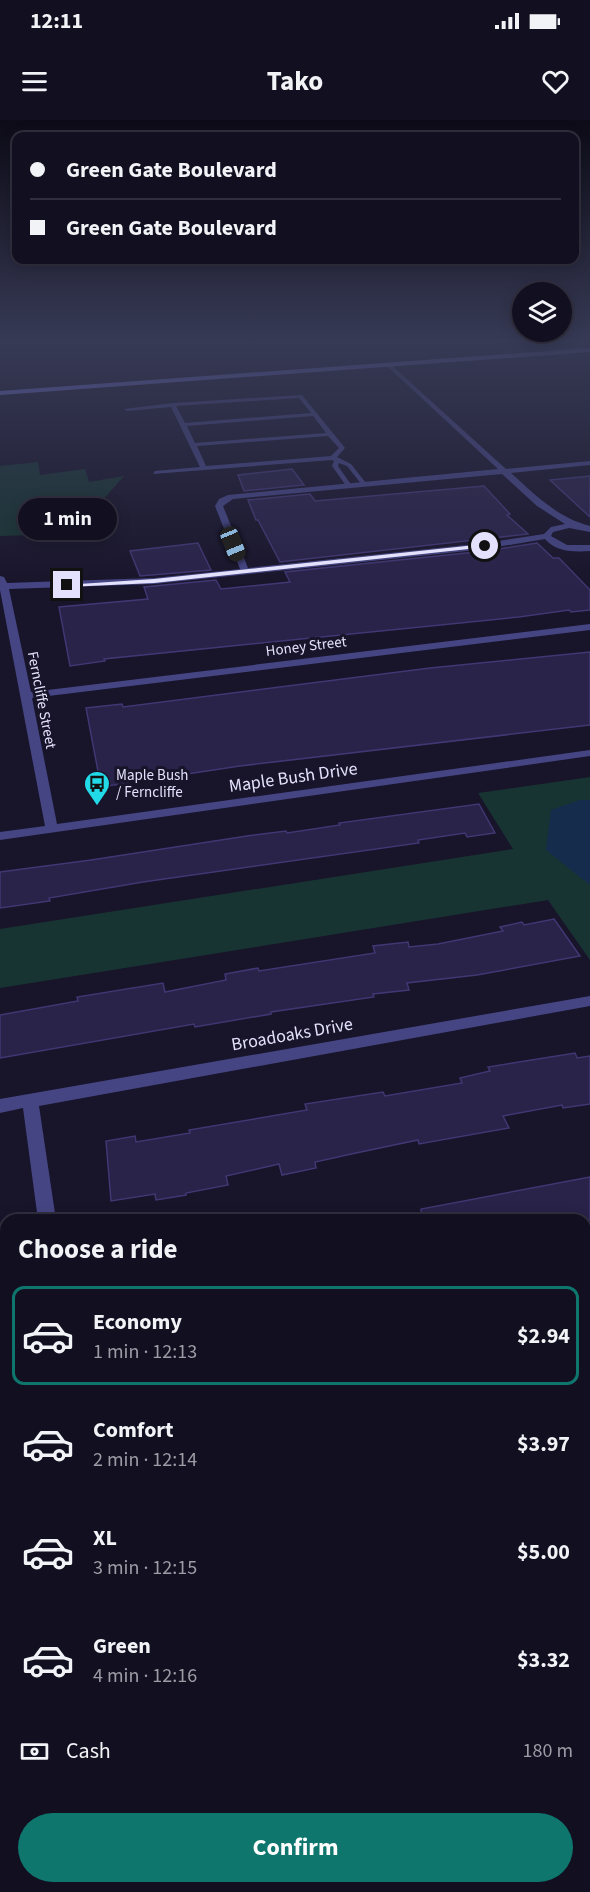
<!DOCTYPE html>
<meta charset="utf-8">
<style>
:root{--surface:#120f20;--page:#1f1d2d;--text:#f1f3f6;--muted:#9c9ca5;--line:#312f3e;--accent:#0f766e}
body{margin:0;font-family:"Source Sans 3",sans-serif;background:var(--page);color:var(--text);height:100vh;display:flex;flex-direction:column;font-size:22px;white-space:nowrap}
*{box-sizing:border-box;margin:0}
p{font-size:20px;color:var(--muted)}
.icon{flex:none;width:33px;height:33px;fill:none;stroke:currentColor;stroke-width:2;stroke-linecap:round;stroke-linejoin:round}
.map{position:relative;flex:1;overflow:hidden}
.side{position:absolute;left:0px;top:1094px;width:591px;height:680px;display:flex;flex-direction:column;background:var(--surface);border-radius:18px 18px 0 0;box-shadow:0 3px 15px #0003,0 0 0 2px var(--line)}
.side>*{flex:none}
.banner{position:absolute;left:12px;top:12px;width:567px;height:132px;border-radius:12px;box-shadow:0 3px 15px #0003,0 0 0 2px var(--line);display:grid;align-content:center;height:132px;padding:0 18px;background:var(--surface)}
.tools{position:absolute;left:512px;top:162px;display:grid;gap:12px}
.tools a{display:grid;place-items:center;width:60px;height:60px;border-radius:50%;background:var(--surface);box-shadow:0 3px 15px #0003,0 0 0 2px var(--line);font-size:30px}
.end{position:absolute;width:27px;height:27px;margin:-14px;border:8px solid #e3e1fc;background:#111;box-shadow:0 0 0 3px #111}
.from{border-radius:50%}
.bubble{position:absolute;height:42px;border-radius:21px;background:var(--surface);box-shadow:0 3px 15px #0003,0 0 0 2px var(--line);font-size:20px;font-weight:700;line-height:42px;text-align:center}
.car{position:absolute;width:18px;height:36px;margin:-18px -9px;border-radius:8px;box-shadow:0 0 4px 2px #0007;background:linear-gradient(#222 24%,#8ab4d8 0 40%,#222 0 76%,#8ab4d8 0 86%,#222 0)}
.banner b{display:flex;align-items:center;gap:21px;height:57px;font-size:22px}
.banner b+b{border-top:2px solid var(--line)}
.banner i{width:15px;height:15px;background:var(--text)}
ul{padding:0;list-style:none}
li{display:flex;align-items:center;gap:18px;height:99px;margin:0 12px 9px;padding:0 6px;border:3px solid transparent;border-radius:12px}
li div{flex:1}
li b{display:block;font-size:22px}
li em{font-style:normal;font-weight:700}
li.selected{border-color:var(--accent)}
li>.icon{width:54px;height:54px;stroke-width:1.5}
h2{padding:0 18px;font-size:27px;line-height:72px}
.pay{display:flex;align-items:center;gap:15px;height:66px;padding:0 18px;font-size:22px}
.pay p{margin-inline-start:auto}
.cta{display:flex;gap:12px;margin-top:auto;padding:12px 18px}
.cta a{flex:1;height:69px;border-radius:36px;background:var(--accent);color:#fff;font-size:24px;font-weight:700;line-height:69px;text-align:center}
.status{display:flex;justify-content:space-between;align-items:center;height:42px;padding:0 30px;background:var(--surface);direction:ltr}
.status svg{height:16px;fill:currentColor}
header{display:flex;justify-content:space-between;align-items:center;height:78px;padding:0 18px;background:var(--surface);font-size:27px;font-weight:700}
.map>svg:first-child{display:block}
.green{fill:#183432}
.water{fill:#162c4d}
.building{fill:#292249;stroke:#413773;stroke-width:1.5}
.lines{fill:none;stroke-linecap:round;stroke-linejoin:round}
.service{fill:#454584;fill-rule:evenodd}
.minor{fill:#454584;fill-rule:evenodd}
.secondary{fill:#8282f2;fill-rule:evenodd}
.route{fill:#e3e1fc}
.labels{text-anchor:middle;stroke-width:6;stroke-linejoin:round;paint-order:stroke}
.far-street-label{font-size:15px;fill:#e3e1fc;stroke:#18142a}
.far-poi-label{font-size:15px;fill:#e3e1fc;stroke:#18142a;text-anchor:start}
.street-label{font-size:18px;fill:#e3e1fc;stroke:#18142a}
</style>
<div class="status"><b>12:11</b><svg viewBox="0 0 49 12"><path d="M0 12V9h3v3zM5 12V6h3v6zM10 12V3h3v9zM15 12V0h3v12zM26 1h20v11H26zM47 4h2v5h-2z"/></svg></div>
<header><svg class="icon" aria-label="menu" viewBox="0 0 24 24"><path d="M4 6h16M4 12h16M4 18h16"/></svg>Tako<svg class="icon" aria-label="heart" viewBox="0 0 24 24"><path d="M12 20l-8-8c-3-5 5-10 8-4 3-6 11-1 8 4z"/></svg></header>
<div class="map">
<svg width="590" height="1772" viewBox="0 0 590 1772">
<rect width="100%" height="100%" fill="#18142a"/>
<g class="green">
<path d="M 38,342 L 40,355 L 85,349 L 89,362 L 124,356 L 102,381 L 81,385 L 79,397 L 104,399 L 105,413 L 0,416 L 0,346 Z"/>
<path d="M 590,657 L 590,840 L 548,780 L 0,868 L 0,809 L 513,729 L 478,673 Z"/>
</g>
<path class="water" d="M 580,680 L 590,680 L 590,765 L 546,730 L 551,690 Z"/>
<g class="building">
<path d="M 292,349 L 304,365 L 244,371 L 238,355 Z"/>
<path d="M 590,356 L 590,397 L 550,360 Z"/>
<path d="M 484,366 L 510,394 L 507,395 L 528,414 L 280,442 L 258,400 L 256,400 L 248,380 L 310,374 L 315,381 Z"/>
<path d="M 198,423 L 211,450 L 140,456 L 130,431 Z"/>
<path d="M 537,423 L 553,438 L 559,438 L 590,470 L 590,490 L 571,492 L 569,490 L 519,497 L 104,539 L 105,541 L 70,546 L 59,487 L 148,479 L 144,467 L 216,460 L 221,469 L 290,462 L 285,452 L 485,431 Z"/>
<path d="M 590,532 L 590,605 L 240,646 L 101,667 L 86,588 L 122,584 L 123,587 L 430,548 Z"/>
<path d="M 479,684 L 495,713 L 467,717 L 465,713 L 418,720 L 419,723 L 143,762 L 49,778 L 50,781 L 0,788 L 0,752 L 91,740 L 247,716 L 286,711 L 287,713 L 340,705 L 339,703 Z"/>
<path d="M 554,799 L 580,836 L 477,855 L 407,863 L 409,870 L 373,874 L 374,877 L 271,892 L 271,894 L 195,907 L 194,904 L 0,938 L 0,895 L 78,881 L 77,877 L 163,863 L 165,872 L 226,860 L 225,854 L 258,848 L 259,851 L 375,833 L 373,826 L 408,822 L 409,827 L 438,824 L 503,811 L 500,807 L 522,802 L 524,805 Z"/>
<path d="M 575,933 L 577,938 L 590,936 L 590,984 L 563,988 L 562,985 L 503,996 L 509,1008 L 419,1024 L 418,1020 L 356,1033 L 315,1042 L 316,1048 L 282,1055 L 279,1044 L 226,1056 L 228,1065 L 186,1073 L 186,1075 L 156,1080 L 155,1074 L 111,1081 L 106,1021 L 135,1016 L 136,1022 L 190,1013 L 189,1010 L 307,990 L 305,984 L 383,972 L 385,976 L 462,963 L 460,958 L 490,951 L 488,947 Z"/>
<path d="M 590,1057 L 590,1100 L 422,1100 L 421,1089 Z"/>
</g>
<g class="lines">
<path class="service" d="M 302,275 L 345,328 L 337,337 L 351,344 L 366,363 L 366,365 L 362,365 L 347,346 L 339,343 L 338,346 L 352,366 L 347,367 L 332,346 L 334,341 L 332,340 L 153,354 L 155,351 L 200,347 L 171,287 L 127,291 L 124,289 L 173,283 ZM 299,278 L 311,293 L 185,303 L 176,286 ZM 313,296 L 326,313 L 195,323 L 187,306 ZM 328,316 L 339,328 L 331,336 L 206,346 L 197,326 Z"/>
<g class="minor">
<path d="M 389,243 L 506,349 L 590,341 L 590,345 L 511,353 C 534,374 558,398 590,406 L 590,412 L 569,408 L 553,412 L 551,416 L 567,425 L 590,425 L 590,431 C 574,432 556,432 545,419 L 485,429 L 154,464 L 9,469 L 31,572 L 590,504 L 590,510 L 32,578 L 57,704 L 590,630 L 590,636 L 0,720 L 0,712 L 45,706 L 0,470 L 0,456 L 4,457 L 7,463 L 154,458 L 240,449 L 215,386 L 219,379 L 228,375 L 498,349 L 387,246 ZM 502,354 L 537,386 L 565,404 L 551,407 L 544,414 L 485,423 L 248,448 L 223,386 L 233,379 Z"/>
<path d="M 590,876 L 590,886 L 39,986 L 56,1100 L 38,1100 L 23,988 L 0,993 L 0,979 Z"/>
<path d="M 590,1180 L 590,1198 L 585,1199 L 585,1181 Z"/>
</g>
<path class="secondary" d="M 590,228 L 590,232 L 0,275 L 0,271 Z"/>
</g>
<linearGradient id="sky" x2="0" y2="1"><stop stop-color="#0d0b17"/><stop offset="0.47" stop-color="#373a55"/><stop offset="1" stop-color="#373a55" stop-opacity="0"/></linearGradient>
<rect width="590" height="470" fill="url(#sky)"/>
<path class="route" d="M 485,424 L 487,427 L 154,463 L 67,467 L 64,465 L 154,459 Z"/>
<defs>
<symbol id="bus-pin" viewBox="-11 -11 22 30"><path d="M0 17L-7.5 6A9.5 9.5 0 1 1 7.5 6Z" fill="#21d9e7" stroke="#18142a"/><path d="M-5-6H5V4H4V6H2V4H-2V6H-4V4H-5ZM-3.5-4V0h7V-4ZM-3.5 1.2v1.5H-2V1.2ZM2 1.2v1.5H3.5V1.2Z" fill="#111"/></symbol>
</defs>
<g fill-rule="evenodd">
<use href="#bus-pin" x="82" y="649" width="30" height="40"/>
</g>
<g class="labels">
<g class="far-street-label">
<text transform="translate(306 526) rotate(-7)" y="5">Honey Street</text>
<text transform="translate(42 580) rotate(79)" y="5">Ferncliffe Street</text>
</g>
<g class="far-poi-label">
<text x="116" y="660">Maple Bush<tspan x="116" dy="17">/ Ferncliffe</tspan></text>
</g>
<g class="street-label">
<text transform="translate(293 657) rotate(-8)" y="6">Maple Bush Drive</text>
<text transform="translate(292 914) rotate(-10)" y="6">Broadoaks Drive</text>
</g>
</g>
</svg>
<div class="tools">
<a><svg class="icon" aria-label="layers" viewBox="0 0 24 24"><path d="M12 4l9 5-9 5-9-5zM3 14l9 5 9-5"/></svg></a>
</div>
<i class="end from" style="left:485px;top:426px"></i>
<i class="end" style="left:67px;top:465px"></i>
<div class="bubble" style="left:18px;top:378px;width:99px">1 min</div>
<i class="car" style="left:233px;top:424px;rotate:158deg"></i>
<div class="banner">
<b><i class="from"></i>Green Gate Boulevard</b>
<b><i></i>Green Gate Boulevard</b>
</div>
<section class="side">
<h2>Choose a ride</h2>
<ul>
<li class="selected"><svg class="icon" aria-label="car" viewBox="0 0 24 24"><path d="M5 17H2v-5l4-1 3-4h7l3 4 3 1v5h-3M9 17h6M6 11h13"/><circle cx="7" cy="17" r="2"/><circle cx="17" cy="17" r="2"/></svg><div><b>Economy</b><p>1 min · 12:13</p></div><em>$2.94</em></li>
<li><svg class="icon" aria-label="car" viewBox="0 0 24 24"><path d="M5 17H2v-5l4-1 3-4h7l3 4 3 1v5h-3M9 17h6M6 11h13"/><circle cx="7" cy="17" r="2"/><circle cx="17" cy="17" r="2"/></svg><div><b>Comfort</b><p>2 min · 12:14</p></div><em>$3.97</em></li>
<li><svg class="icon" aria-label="car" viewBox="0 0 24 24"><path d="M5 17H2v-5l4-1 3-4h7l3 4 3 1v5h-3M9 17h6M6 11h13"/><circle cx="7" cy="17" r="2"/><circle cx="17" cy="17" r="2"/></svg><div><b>XL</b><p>3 min · 12:15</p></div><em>$5.00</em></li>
<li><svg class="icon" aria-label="car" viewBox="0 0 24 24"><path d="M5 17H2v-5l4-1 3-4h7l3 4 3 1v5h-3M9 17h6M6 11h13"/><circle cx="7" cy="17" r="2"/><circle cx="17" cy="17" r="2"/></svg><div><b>Green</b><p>4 min · 12:16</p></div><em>$3.32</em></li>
</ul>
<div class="pay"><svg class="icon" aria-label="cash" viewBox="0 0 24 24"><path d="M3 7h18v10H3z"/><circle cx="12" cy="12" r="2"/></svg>Cash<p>180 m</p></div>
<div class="cta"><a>Confirm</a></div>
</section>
</div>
